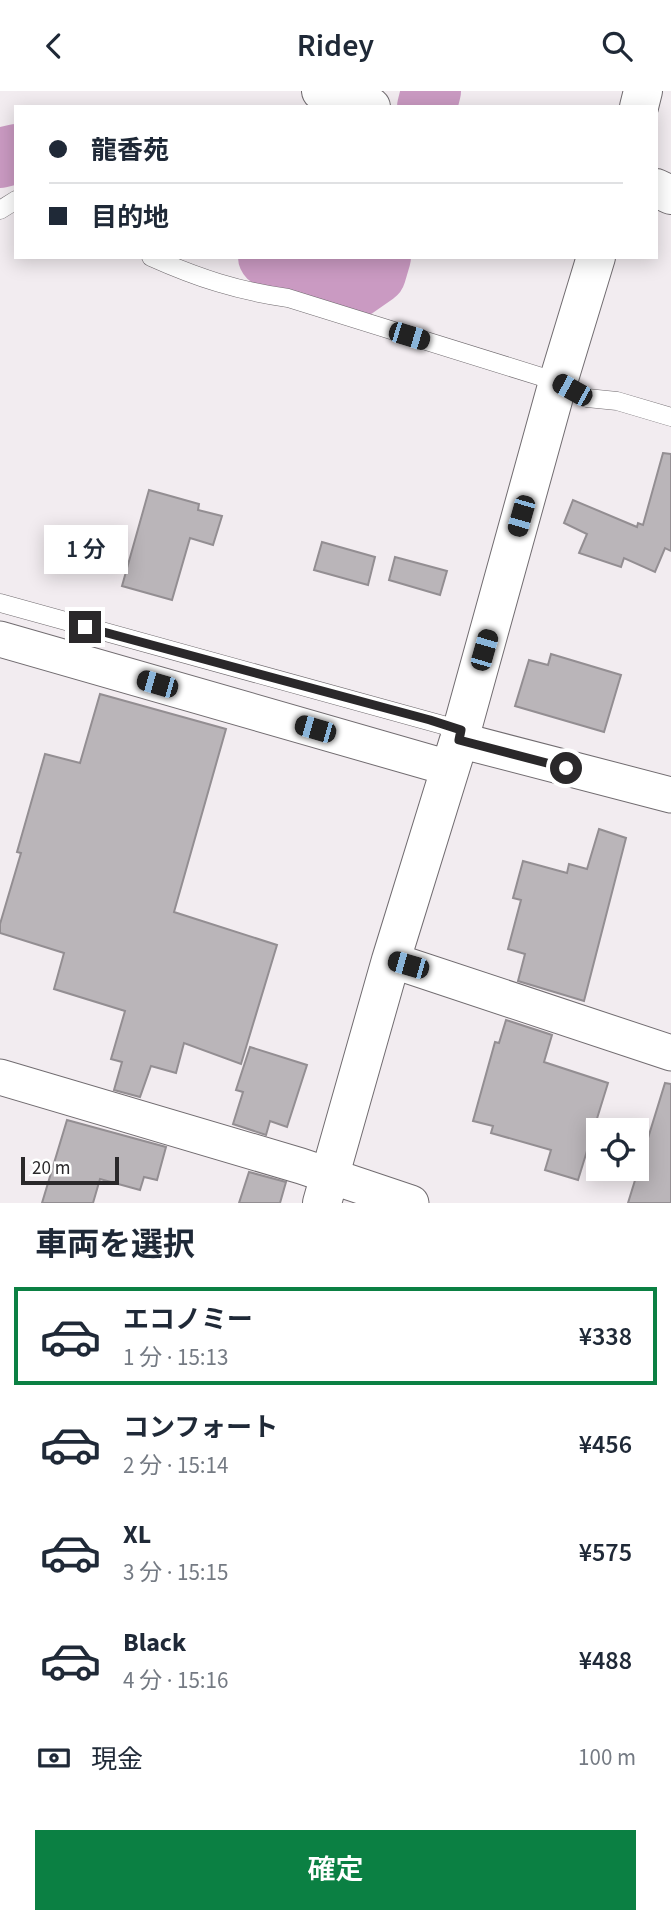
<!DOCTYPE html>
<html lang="ja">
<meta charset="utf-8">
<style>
:root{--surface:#fff;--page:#f2f2f3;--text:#1f2937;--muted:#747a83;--line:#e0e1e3;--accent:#0b8043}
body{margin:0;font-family:"Source Sans 3","Noto Sans JP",sans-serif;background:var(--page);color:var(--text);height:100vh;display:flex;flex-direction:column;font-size:26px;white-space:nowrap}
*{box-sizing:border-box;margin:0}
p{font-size:23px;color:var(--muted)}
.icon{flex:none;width:38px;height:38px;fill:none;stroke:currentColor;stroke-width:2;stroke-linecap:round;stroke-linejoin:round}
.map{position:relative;height:1112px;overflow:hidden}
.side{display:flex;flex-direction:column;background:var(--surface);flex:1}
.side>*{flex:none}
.guide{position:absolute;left:14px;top:14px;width:644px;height:154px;border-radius:0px;box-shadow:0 4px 18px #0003;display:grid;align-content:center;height:154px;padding:0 35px;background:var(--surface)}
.tools{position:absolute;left:586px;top:1027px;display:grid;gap:14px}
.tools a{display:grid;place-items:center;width:63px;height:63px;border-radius:0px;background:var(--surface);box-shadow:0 4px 18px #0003;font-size:35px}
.scale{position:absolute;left:21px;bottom:18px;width:98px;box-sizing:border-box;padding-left:7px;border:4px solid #2a282a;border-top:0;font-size:19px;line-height:24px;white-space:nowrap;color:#2a282a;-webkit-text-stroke:5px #fff;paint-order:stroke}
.end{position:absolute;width:32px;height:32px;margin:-16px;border:9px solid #2a282a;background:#fff;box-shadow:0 0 0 4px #fff}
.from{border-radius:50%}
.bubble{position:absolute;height:49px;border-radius:0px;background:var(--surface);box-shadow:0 4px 18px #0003;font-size:23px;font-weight:600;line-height:49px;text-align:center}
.car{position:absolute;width:21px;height:42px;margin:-21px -10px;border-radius:9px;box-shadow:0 0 5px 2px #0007;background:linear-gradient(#222 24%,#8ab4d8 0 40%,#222 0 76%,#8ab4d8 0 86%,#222 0)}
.guide b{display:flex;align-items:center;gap:24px;height:66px;font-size:26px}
.guide b+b{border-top:2px solid var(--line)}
.guide i{width:18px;height:18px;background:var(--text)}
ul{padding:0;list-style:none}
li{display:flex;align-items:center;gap:21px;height:98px;margin:0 14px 10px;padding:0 21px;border:4px solid transparent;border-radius:0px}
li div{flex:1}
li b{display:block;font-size:26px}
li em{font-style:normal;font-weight:600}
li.active{border-color:var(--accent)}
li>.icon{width:63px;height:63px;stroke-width:1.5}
h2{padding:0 35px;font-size:32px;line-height:84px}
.pay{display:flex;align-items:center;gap:18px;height:77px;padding:0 35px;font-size:26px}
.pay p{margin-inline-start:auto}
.primary-button{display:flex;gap:14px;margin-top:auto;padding:14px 35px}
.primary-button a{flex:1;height:80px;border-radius:0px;background:var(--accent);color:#fff;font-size:28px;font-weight:600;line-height:80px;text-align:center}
header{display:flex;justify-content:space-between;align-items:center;height:91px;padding:0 35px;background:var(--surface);font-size:32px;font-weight:600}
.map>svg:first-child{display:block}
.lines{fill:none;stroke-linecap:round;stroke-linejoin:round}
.river{stroke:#ca9ac2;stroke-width:60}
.building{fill:#bab5b9;stroke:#938e92;stroke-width:2}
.service-casing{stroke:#716c70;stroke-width:19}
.minor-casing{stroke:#716c70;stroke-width:37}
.tertiary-casing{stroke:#716c70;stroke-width:40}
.service{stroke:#fff;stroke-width:18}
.minor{stroke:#fff;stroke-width:35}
.tertiary{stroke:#fff;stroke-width:38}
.route{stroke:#2a282a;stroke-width:9}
</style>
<header><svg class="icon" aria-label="back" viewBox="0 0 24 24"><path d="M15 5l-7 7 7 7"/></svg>Ridey<svg class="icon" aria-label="search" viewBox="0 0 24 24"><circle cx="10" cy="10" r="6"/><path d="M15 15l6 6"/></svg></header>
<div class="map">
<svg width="671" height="1112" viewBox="0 0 671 1112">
<rect width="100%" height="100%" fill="#f2ecf0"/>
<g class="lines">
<g class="river">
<path d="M 427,16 L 431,0"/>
<path d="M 0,67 L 16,63"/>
<path d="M 268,166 L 353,199 L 376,183 L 381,166"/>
</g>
</g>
<g class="building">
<path d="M 663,362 L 671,363 L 671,460 L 665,457 L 655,481 L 624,467 L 621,476 L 579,462 L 587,443 L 564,432 L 573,409 L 637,436 L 638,432 L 643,434 Z"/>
<path d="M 149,399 L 199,413 L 198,419 L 222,425 L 213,454 L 190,447 L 172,509 L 122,495 Z"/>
<path d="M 322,451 L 375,466 L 368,494 L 314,479 Z"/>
<path d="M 395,466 L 447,480 L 440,504 L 389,489 Z"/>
<path d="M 551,563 L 621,584 L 604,641 L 515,615 L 529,569 L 548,574 Z"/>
<path d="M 100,603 L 226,638 L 174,821 L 277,854 L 241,973 L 184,952 L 176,982 L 151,975 L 140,1006 L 114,999 L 122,971 L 111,968 L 125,920 L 54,898 L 64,862 L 0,842 L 0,833 L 21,762 L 17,761 L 45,663 L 80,672 Z"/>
<path d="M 599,738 L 626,747 L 584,910 L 518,890 L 525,863 L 508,858 L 521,809 L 513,807 L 523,770 L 567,782 L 569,773 L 587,778 Z"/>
<path d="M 506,929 L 552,944 L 544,971 L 608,992 L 578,1089 L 545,1079 L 551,1059 L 491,1042 L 493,1035 L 473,1030 L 495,951 L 499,952 Z"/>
<path d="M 250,956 L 307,974 L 287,1036 L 270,1030 L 266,1044 L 233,1033 L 243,1001 L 236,999 Z"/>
<path d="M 665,992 L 671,993 L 671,1112 L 628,1112 Z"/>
<path d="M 67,1029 L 166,1056 L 157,1089 L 144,1086 L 140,1099 L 100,1088 L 93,1112 L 42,1112 Z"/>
<path d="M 249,1081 L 286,1091 L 280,1112 L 239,1112 Z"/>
</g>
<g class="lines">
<defs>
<g id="service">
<path d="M 0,119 L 16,109"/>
<path d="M 151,166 C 198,187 238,200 288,207 L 558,291 L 587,307 L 617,310 L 671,326"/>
<path d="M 0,512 L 461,639"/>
</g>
<g id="minor">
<path d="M 0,548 L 449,677"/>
<path d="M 459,649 L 671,704"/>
<path d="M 391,869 L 671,962"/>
<path d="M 0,986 L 301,1075 L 411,1112"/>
</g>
<g id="tertiary">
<path d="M 321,0 L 371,16"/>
<path d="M 639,16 L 643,0"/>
<path d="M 656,97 L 671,104"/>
<path d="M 322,1112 L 391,869 L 459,649 L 558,291 L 596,166"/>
</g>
</defs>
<use href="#service" class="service-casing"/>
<use href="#minor" class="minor-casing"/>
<use href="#tertiary" class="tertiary-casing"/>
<use href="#service" class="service"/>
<use href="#minor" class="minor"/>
<use href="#tertiary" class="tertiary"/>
</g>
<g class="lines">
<path class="route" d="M 85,536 L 430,629 L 461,639 L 459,649 L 566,677"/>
</g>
</svg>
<div class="tools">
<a><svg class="icon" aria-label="locate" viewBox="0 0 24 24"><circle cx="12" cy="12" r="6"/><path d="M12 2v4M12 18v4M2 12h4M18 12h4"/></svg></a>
</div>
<div class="scale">20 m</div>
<i class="end from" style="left:566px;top:677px"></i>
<i class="end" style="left:85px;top:536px"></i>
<div class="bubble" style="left:44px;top:434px;width:84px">1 分</div>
<i class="car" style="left:409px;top:245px;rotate:107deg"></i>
<i class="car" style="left:572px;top:299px;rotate:299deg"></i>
<i class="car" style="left:521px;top:425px;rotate:196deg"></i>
<i class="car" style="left:484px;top:559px;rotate:16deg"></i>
<i class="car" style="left:157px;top:593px;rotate:286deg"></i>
<i class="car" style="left:315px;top:638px;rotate:286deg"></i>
<i class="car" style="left:408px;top:874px;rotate:286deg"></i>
<div class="guide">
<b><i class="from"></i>龍香苑</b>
<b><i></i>目的地</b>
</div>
</div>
<section class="side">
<h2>車両を選択</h2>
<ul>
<li class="active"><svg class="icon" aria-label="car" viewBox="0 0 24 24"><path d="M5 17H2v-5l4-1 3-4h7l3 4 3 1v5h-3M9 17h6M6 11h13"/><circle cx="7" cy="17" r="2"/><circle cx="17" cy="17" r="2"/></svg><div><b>エコノミー</b><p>1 分 · 15:13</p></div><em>¥338</em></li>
<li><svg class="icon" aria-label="car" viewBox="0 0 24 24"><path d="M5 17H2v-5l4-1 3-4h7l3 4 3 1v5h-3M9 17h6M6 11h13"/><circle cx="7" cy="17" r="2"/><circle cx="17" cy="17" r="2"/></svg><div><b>コンフォート</b><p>2 分 · 15:14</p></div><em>¥456</em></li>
<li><svg class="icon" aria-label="car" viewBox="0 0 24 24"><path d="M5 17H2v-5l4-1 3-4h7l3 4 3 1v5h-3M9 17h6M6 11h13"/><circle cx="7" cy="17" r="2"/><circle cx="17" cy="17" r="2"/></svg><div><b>XL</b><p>3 分 · 15:15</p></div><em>¥575</em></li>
<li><svg class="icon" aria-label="car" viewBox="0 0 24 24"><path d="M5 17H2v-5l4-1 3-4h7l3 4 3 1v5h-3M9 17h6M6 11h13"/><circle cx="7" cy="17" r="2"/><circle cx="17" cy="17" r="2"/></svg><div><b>Black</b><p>4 分 · 15:16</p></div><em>¥488</em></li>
</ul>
<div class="pay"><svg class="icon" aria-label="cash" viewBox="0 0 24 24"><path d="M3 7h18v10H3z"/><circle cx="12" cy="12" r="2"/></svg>現金<p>100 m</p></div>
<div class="primary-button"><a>確定</a></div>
</section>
